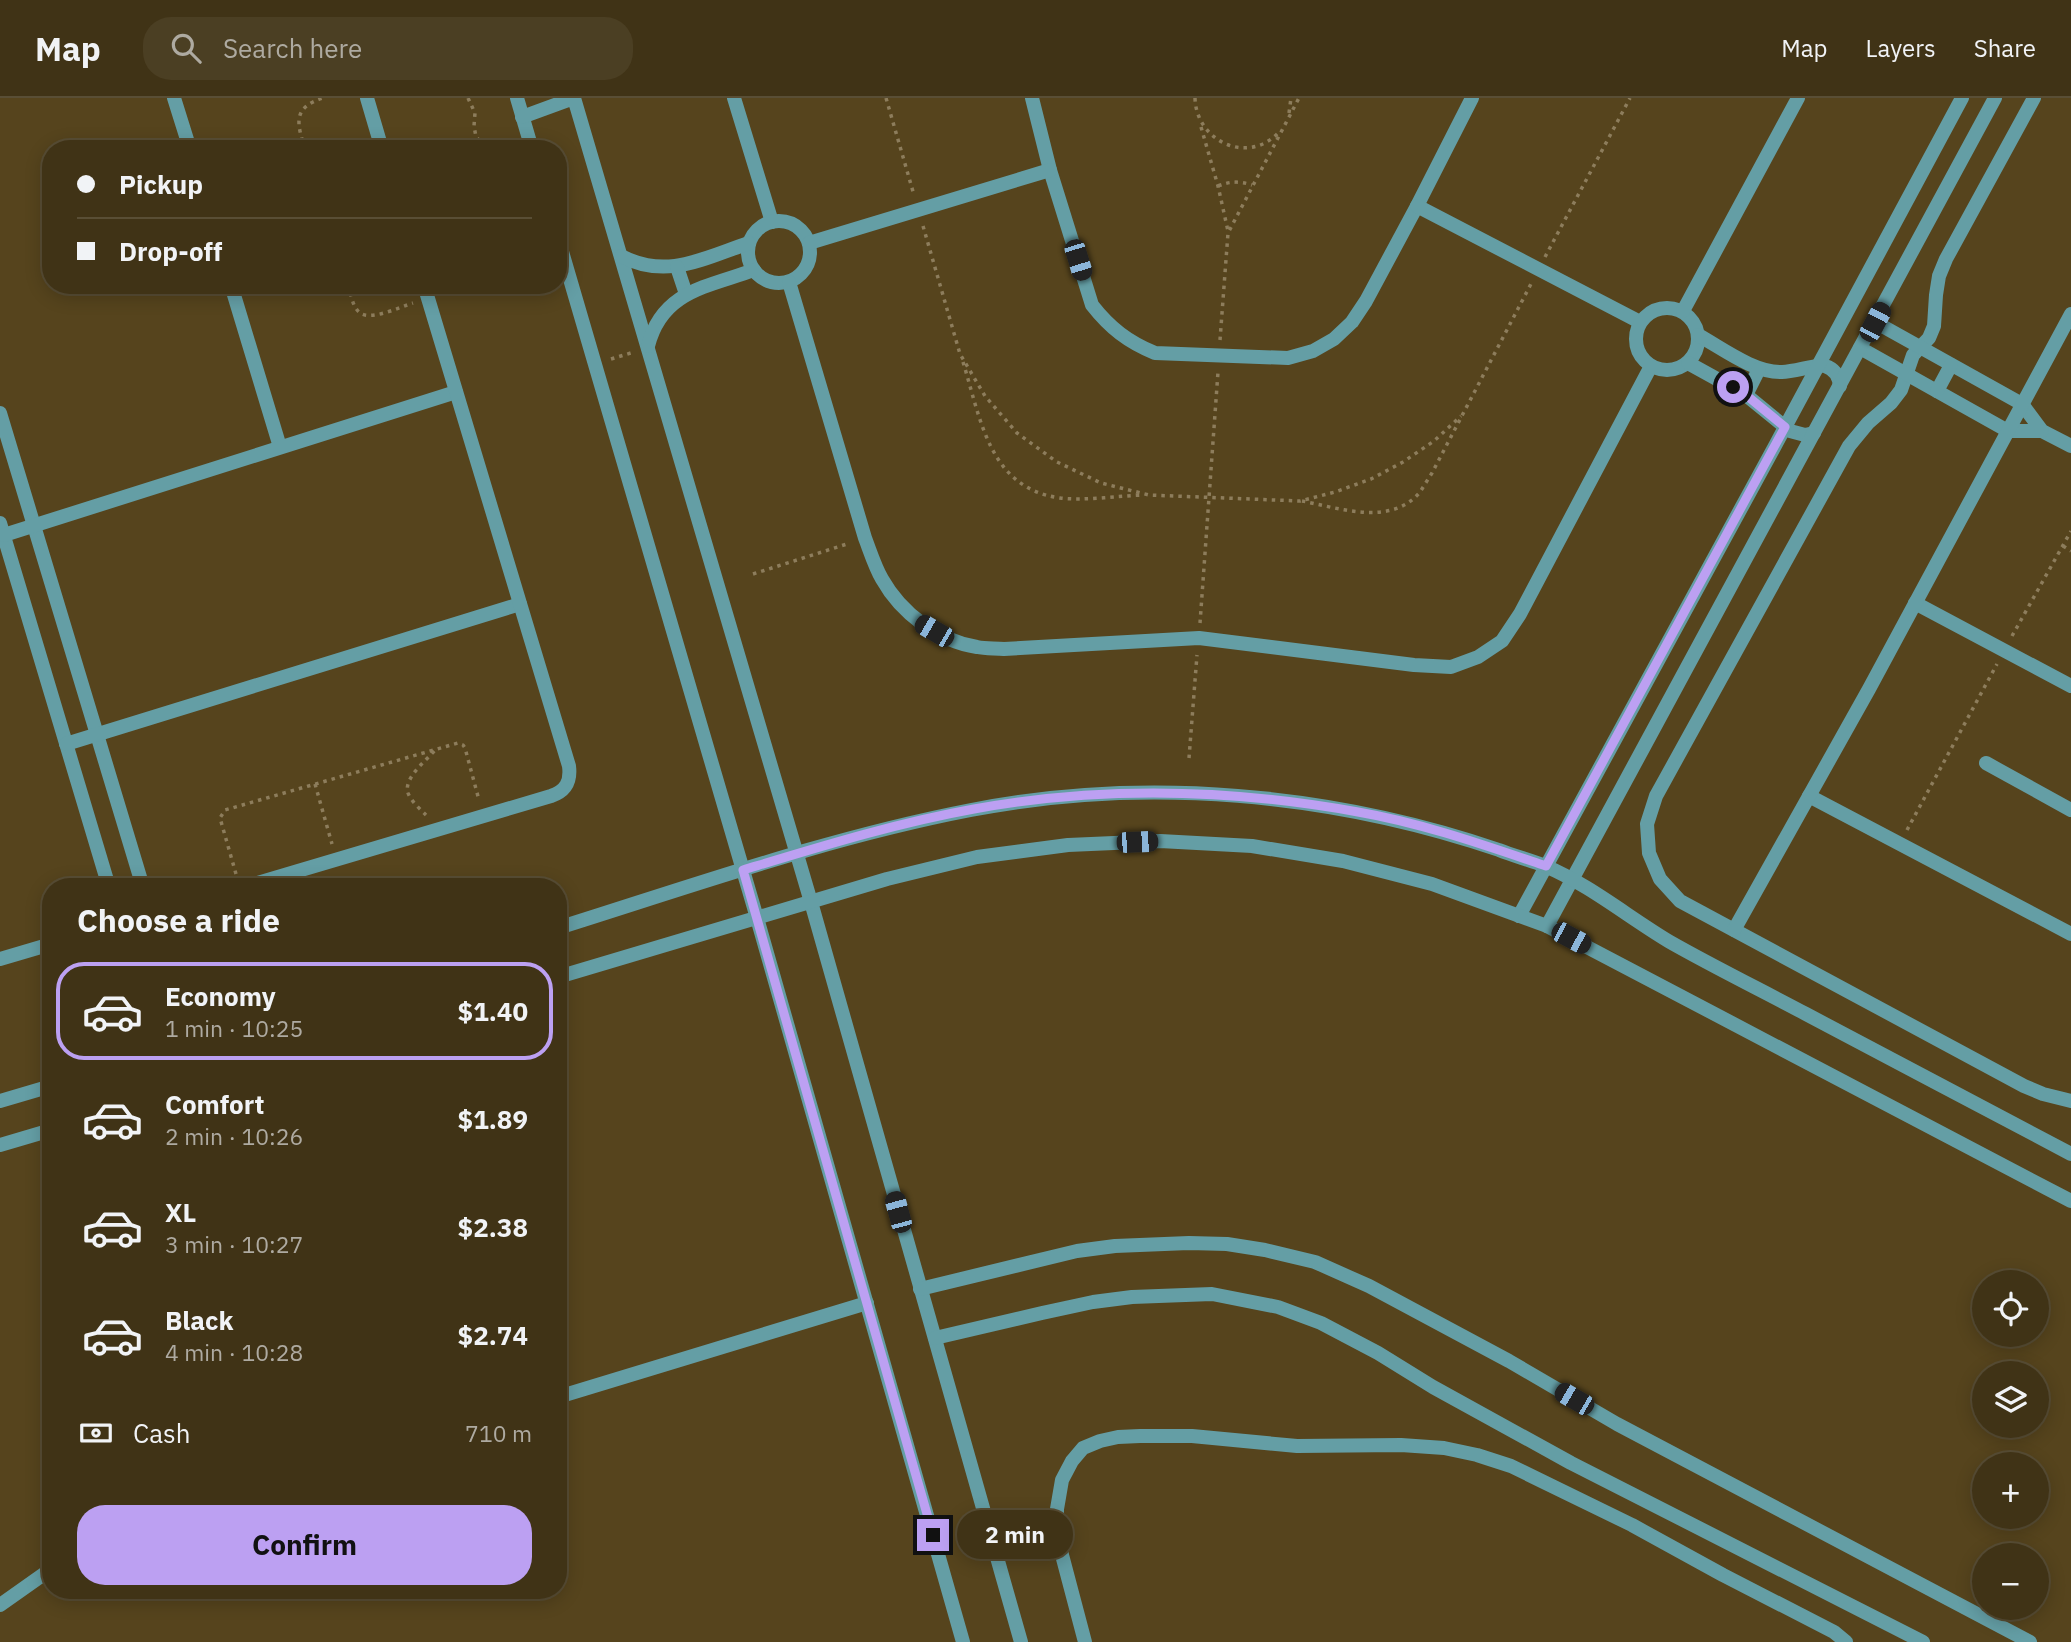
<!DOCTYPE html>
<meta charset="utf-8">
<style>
:root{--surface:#403316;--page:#4b3f23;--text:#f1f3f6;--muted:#aeaaa1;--line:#594e35;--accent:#bca0f2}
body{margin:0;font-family:"IBM Plex Sans",sans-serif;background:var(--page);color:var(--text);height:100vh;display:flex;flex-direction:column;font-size:26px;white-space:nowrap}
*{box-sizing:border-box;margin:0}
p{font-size:23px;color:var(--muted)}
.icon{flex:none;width:38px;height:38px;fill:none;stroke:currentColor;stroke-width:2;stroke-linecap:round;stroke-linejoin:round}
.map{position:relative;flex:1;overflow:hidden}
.side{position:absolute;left:42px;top:780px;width:525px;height:721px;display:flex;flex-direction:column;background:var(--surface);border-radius:28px;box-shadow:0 4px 18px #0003,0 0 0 2px var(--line)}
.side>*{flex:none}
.hud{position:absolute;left:42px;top:42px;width:525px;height:154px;border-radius:28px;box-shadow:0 4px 18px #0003,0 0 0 2px var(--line);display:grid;align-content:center;height:154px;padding:0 35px;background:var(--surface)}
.tools{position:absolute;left:1972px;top:1172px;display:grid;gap:14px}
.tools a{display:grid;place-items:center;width:77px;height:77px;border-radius:50%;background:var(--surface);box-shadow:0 4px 18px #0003,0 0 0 2px var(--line);font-size:35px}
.end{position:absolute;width:32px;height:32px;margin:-16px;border:9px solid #bca0f2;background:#111;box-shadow:0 0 0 4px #111}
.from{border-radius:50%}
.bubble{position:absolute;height:49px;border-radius:24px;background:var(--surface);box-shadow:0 4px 18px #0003,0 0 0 2px var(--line);font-size:23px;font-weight:800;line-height:49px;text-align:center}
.car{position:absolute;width:21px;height:42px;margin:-21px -10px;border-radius:9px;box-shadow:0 0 5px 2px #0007;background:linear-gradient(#222 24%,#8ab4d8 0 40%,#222 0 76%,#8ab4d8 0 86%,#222 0)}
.hud b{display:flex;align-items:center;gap:24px;height:66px;font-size:26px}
.hud b+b{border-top:2px solid var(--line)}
.hud i{width:18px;height:18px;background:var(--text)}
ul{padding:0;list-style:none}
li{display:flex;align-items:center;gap:21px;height:98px;margin:0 14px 10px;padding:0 21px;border:4px solid transparent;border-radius:28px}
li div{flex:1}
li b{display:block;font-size:26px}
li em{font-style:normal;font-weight:800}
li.active{border-color:var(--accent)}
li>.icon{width:63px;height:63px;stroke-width:1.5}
h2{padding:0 35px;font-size:32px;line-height:84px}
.pay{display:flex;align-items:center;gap:18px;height:77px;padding:0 35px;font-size:26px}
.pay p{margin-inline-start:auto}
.button{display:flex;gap:14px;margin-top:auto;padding:14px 35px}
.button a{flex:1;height:80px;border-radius:28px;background:var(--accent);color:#111;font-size:28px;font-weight:800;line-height:80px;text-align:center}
header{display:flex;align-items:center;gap:42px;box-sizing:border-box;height:98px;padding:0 35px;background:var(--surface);border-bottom:2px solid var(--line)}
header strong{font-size:33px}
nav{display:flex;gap:38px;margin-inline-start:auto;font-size:24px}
.search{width:490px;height:63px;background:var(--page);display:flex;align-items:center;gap:18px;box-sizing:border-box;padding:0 24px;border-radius:28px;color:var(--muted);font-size:26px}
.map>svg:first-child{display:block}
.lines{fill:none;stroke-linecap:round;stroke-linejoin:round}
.path{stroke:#8d7d5c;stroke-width:3.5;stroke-dasharray:3.5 5;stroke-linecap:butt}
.minor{stroke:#649ea5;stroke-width:14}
.route{stroke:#bca0f2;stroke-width:9}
</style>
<header>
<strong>Map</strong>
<div class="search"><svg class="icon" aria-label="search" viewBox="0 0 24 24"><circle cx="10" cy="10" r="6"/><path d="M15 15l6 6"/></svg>Search here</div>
<nav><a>Map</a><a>Layers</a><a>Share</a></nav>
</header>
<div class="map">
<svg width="2071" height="1544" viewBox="0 0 2071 1544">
<rect width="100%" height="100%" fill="#56441d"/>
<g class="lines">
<g class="path">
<path d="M 468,0 L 475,15 L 474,28 L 476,39 L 489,51"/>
<path d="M 886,0 L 914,97"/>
<path d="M 1195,0 C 1196,43 1248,68 1279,34"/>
<path d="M 1289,15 L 1291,0"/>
<path d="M 1201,29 L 1218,88 L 1228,133"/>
<path d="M 305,51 C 297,25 292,10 323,0"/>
<path d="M 1218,88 C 1231,83 1239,83 1252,87"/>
<path d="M 923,128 L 960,256 L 985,298 L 1017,335 L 1057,364 L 1101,385 L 1149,397 L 1300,403 L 1335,394 L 1371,381 L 1403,364 L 1434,343 L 1461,318"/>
<path d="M 1545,159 L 1630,0"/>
<path d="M 348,187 C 351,195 352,208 359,214 C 369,224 400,209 413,205"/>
<path d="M 1220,242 L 1228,135 L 1299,0"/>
<path d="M 611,261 L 634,254"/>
<path d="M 963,264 C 981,322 989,390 1060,400 C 1082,403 1118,398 1142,397"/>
<path d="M 1302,403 C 1339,410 1391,429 1420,394 C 1424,388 1428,381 1432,375 L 1532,184"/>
<path d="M 2063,448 L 2071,453"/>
<path d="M 753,476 L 850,445"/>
<path d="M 1200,525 L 1218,274"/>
<path d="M 2012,538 L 2071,433"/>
<path d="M 1189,660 L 1197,557"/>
<path d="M 315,686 L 332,746"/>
<path d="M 426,717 C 420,711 411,703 408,695 C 403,680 427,662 435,652"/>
<path d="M 1907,732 L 1997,566"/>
<path d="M 236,776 L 220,720 L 225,712 L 458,645 L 463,647 L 465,650 L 479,702"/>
</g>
<g class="minor">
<path d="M 174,0 L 190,51"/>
<path d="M 367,0 L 382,51"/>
<path d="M 517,0 L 532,51"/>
<path d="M 734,0 L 772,124"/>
<path d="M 1032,0 L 1050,72 L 1092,207 C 1110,230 1128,244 1155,255 L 1288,260 L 1313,253 L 1334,241 L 1352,224 L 1366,203 L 1417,108 L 1472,0"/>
<path d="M 2034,0 L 1946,161 L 1939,178 L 1936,197 L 1934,228 L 1929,240 L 1913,257 L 1901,292 L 1891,305 L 1868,325 L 1849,348 L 1656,698 L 1647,726 L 1649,755 L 1660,781 L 1680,803 L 2024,988 L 2043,996 L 2071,1003"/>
<path d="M 522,19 L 574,0 L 811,804 L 1021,1544"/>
<path d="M 1417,108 L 1640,224"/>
<circle cx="779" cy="154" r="31"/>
<path d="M 558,140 L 757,820 L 963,1544"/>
<path d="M 809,145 L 1050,72"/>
<path d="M 621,158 C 667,182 704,160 749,145"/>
<path d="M 677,169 L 686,196"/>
<path d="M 789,184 L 865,440 C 870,453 875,469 882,481 C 901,515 938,543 977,549 C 986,551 995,550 1004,551 L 1199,540 L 1414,567 L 1451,569 L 1478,559 L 1502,543 L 1520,516 L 1651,268"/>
<path d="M 231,187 L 280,349"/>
<circle cx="1667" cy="241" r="31"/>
<path d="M 1683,213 L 1798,0"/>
<path d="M 1875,224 L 2022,306 L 2042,333 L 2071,348"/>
<path d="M 1698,237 C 1722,250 1754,275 1782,274 C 1795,274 1816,266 1825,268 C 1835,271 1839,278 1840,288"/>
<path d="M 648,248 C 662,193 707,189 754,172"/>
<path d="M 1860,250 L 2008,333 L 2042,333"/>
<path d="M 1688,265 L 1746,297 L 1790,333 L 1805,337 L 1814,335"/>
<path d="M 1937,293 L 1951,267"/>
<path d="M 1746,297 L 1759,271"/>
<path d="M 0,315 L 143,789"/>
<path d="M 0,425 L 109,789"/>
<path d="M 4,437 L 456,294"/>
<path d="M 1915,505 L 2071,588"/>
<path d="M 66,646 L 520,506"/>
<path d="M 1986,665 L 2071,712"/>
<path d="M 1809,698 L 2071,836"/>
<path d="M 244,789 L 551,698 C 566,693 571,684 569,668 L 424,187"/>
<path d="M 1519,818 L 1776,346 L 1962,0"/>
<path d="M 1547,828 L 1995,0"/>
<path d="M 558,830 C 695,787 831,739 971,712 C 1145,678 1332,695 1499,752 C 1514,758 1530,762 1545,768 C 1590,787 1628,819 1670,844 C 1714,869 1761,892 1806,916 C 1894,963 1983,1009 2071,1056"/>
<path d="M 1734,832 L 1869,591 L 2071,216"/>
<path d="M 0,861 L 51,846"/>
<path d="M 558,879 L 887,781 L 977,759 L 1068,747 L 1160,743 L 1252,748 L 1343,763 L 1432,786 L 1547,828 L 2071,1103"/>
<path d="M 0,1003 L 51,988"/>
<path d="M 0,1047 L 51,1032"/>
<path d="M 920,1191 L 1077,1153 L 1115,1148 L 1189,1145 L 1227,1146 L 1265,1152 L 1315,1164 L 1369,1188 L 1509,1263 L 1617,1326 L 2030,1544"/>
<path d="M 935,1240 L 1042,1215 L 1093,1204 L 1132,1199 L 1212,1196 L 1278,1209 L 1321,1225 L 1378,1255 L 1433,1289 L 1571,1365 L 1923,1544"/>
<path d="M 558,1299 L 867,1205"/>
<path d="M 0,1507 L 51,1471"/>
<path d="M 1085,1544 L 1057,1438 L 1057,1411 L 1062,1382 L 1072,1363 L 1083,1350 L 1100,1343 L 1118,1339 L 1140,1338 L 1192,1338 L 1297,1348 L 1401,1347 L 1444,1350 L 1477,1357 L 1511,1368 L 1632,1427 L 1723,1477 L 1834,1534 L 1846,1544"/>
</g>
</g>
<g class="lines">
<path class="route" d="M 933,1437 L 743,772 C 819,749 896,725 974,711 C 1100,688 1231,691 1358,714 C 1422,725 1484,747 1546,768 L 1785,329 L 1746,297 L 1733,289"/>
</g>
</svg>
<div class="tools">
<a><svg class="icon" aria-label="locate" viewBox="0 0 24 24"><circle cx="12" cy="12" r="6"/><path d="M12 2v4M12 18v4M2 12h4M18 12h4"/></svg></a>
<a><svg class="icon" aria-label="layers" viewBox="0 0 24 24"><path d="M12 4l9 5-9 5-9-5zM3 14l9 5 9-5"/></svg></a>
<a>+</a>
<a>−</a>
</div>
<i class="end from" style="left:1733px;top:289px"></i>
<i class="end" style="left:933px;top:1437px"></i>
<div class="bubble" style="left:957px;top:1412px;width:116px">2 min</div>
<i class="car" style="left:1078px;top:162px;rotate:163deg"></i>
<i class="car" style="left:1875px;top:224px;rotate:28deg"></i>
<i class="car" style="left:934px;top:533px;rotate:300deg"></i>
<i class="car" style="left:1137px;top:744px;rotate:88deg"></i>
<i class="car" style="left:1571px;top:840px;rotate:118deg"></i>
<i class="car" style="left:898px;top:1114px;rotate:345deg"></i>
<i class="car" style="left:1574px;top:1301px;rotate:300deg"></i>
<div class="hud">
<b><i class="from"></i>Pickup</b>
<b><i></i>Drop-off</b>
</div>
<section class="side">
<h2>Choose a ride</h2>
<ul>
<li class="active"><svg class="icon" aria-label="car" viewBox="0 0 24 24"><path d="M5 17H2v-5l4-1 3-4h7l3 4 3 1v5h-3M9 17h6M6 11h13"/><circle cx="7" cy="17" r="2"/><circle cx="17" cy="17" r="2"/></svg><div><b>Economy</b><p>1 min · 10:25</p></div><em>$1.40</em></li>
<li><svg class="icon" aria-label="car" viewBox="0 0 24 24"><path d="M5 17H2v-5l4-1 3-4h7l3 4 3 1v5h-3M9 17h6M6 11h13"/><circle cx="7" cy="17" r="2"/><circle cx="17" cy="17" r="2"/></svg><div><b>Comfort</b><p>2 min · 10:26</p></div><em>$1.89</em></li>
<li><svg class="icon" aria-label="car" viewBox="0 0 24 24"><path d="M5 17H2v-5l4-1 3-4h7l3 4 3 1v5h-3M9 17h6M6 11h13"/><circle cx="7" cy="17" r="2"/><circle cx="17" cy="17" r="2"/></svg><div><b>XL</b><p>3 min · 10:27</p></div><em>$2.38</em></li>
<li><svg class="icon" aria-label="car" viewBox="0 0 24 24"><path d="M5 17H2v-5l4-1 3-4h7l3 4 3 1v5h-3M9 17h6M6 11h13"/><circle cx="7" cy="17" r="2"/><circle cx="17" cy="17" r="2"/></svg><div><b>Black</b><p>4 min · 10:28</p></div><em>$2.74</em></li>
</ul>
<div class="pay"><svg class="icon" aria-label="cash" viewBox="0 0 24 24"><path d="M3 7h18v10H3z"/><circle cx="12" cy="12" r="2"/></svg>Cash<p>710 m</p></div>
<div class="button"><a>Confirm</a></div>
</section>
</div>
